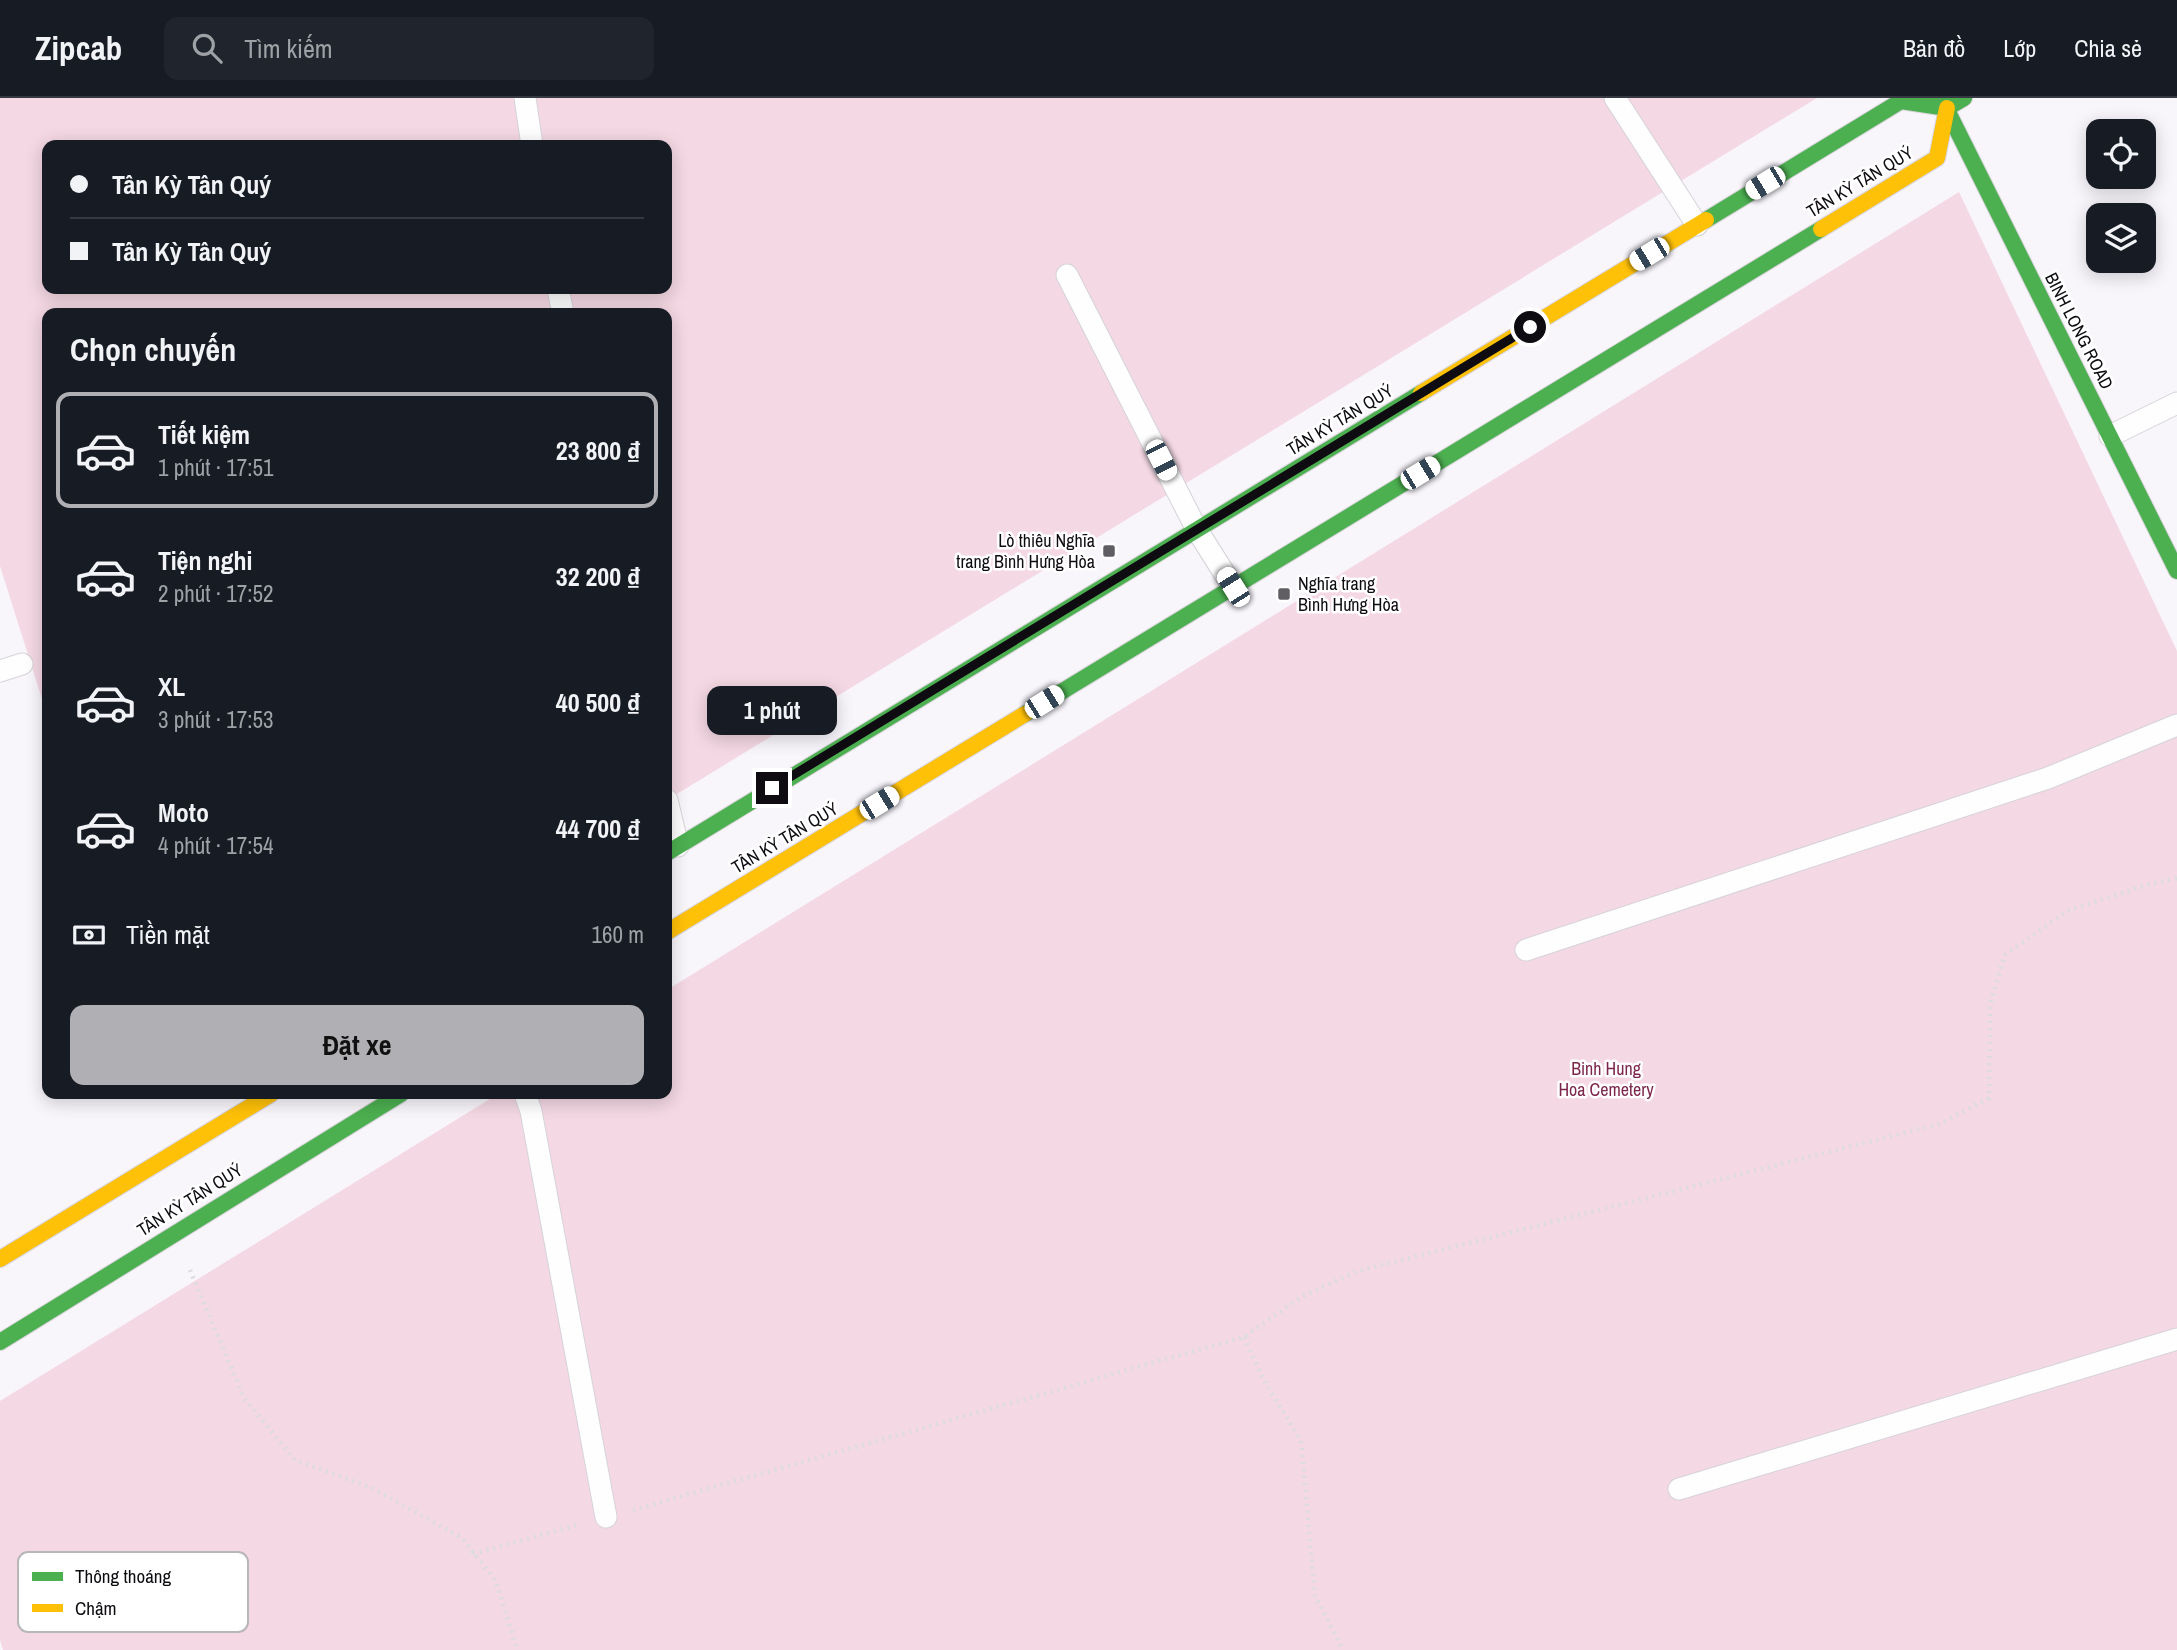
<!DOCTYPE html>
<html lang="vi">
<meta charset="utf-8">
<style>
:root{--surface:#171b24;--page:#20242c;--text:#f1f3f6;--muted:#9ea1a6;--line:#363941;--accent:#b0b0b4}
body{margin:0;font-family:"Archivo Narrow",sans-serif;background:var(--page);color:var(--text);height:100vh;display:flex;flex-direction:column;font-size:26px;white-space:nowrap}
*{box-sizing:border-box;margin:0}
p{font-size:23px;color:var(--muted)}
.icon{flex:none;width:38px;height:38px;fill:none;stroke:currentColor;stroke-width:2;stroke-linecap:round;stroke-linejoin:round}
.map{position:relative;flex:1;overflow:hidden}
.side{position:absolute;left:42px;top:210px;width:630px;height:791px;display:flex;flex-direction:column;background:var(--surface);border-radius:14px;box-shadow:0 4px 18px #0003}
.side>*{flex:none}
.banner{position:absolute;left:42px;top:42px;width:630px;height:154px;border-radius:14px;box-shadow:0 4px 18px #0003;display:grid;align-content:center;height:154px;padding:0 28px;background:var(--surface)}
.buttons{position:absolute;left:2086px;top:21px;display:grid;gap:14px}
.buttons a{display:grid;place-items:center;width:70px;height:70px;border-radius:14px;background:var(--surface);box-shadow:0 4px 18px #0003;font-size:35px}
.end{position:absolute;width:32px;height:32px;margin:-16px;border:9px solid #0e0b11;background:#fff;box-shadow:0 0 0 4px #fff}
.from{border-radius:50%}
.bubble{position:absolute;height:49px;border-radius:14px;background:var(--surface);box-shadow:0 4px 18px #0003;font-size:23px;font-weight:800;line-height:49px;text-align:center}
.car{position:absolute;width:21px;height:42px;margin:-21px -10px;border-radius:9px;box-shadow:0 0 5px 2px #0007;background:linear-gradient(#fff 24%,#345 0 40%,#fff 0 76%,#345 0 86%,#fff 0)}
.banner b{display:flex;align-items:center;gap:24px;height:66px;font-size:26px}
.banner b+b{border-top:2px solid var(--line)}
.banner i{width:18px;height:18px;background:var(--text)}
ul{padding:0;list-style:none}
li{display:flex;align-items:center;gap:21px;height:116px;margin:0 14px 10px;padding:0 14px;border:4px solid transparent;border-radius:14px}
li div{flex:1}
li b{display:block;font-size:26px}
li em{font-style:normal;font-weight:800}
li.active{border-color:var(--accent)}
li>.icon{width:63px;height:63px;stroke-width:1.5}
h2{padding:0 28px;font-size:32px;line-height:84px}
.pay{display:flex;align-items:center;gap:18px;height:77px;padding:0 28px;font-size:26px}
.pay p{margin-inline-start:auto}
.action{display:flex;gap:14px;margin-top:auto;padding:14px 28px}
.action a{flex:1;height:80px;border-radius:14px;background:var(--accent);color:#111;font-size:28px;font-weight:800;line-height:80px;text-align:center}
header{display:flex;align-items:center;gap:42px;box-sizing:border-box;height:98px;padding:0 35px;background:var(--surface);border-bottom:2px solid var(--line)}
header strong{font-size:33px}
nav{display:flex;gap:38px;margin-inline-start:auto;font-size:24px}
.search{width:490px;height:63px;background:var(--page);display:flex;align-items:center;gap:18px;box-sizing:border-box;padding:0 24px;border-radius:14px;color:var(--muted);font-size:26px}
.map>svg:first-child{display:block}
.green{fill:#f4d8e3;fill-rule:evenodd}
.lines{fill:none;stroke-linecap:round;stroke-linejoin:round}
.lane-casing{stroke:#d6d3d9;stroke-width:23}
.fast-casing{stroke:#d6d3d9;stroke-width:18}
.slow-casing{stroke:#d6d3d9;stroke-width:18}
.path{stroke:#dddcdd;stroke-width:4.5;stroke-dasharray:2 5;stroke-linecap:butt}
.lane{stroke:#fefefe;stroke-width:21}
.fast{stroke:#4caf50;stroke-width:16}
.slow{stroke:#ffc107;stroke-width:16}
.route{stroke:#0e0b11;stroke-width:9}
.poi-dot{fill:#605d63;stroke:#fff;stroke-width:2.5}
.labels{text-anchor:middle;stroke-width:5;stroke-linejoin:round;paint-order:stroke}
.street-label{font-size:18px;fill:#0e0b11;stroke:#fff}
.poi-label{font-size:18px;fill:#0e0b11;stroke:#fff;text-anchor:end}
.park-label{font-size:18px;fill:#7d264c;stroke:#fff}
.key{fill:#fff;stroke:#b7b6b8;stroke-width:2}
.key-label{font-size:19px;fill:#0e0b11}
</style>
<header>
<strong>Zipcab</strong>
<div class="search"><svg class="icon" aria-label="search" viewBox="0 0 24 24"><circle cx="10" cy="10" r="6"/><path d="M15 15l6 6"/></svg>Tìm kiếm</div>
<nav><a>Bản đồ</a><a>Lớp</a><a>Chia sẻ</a></nav>
</header>
<div class="map">
<svg width="2177" height="1552" viewBox="0 0 2177 1552">
<rect width="100%" height="100%" fill="#f8f6fb"/>
<g class="green">
<path d="M 0,0 L 1817,0 L 667,702 L 667,215 L 47,215 L 47,617 L 0,468 ZM 47,47 L 667,47 L 667,191 L 47,191 Z"/>
<path d="M 1959,94 L 2177,553 L 2177,1552 L 3,1552 L 0,1542 L 0,1303 L 498,996 L 667,996 L 667,892 Z"/>
</g>
<g class="lines">
<defs>
<g id="lane">
<path d="M 525,0 L 532,47"/>
<path d="M 1615,0 L 1697,127"/>
<path d="M 1067,177 L 1197,432 L 1233,489"/>
<path d="M 558,191 L 563,215"/>
<path d="M 2110,338 L 2177,305"/>
<path d="M 0,573 L 22,566"/>
<path d="M 667,702 L 678,748"/>
<path d="M 1526,852 L 2048,680 L 2177,627"/>
<path d="M 525,996 L 531,1013 L 606,1419"/>
<path d="M 1679,1391 L 2177,1241"/>
</g>
<g id="fast">
<path d="M 1942,2 L 2177,473"/>
<path d="M 1706,122 L 1901,3 L 1947,10 L 1964,0"/>
<path d="M 1025,616 L 1821,131"/>
<path d="M 667,755 L 1421,295"/>
<path d="M 0,1244 L 401,996"/>
</g>
<g id="slow">
<path d="M 1821,131 L 1937,60 L 1947,10"/>
<path d="M 1421,295 L 1706,122"/>
<path d="M 667,834 L 1025,616"/>
<path d="M 0,1161 L 271,996"/>
</g>
</defs>
<use href="#lane" class="lane-casing"/>
<use href="#fast" class="fast-casing"/>
<use href="#slow" class="slow-casing"/>
<g class="path">
<path d="M 190,1172 L 244,1300 L 295,1362 L 372,1390 L 462,1440 L 496,1483 L 517,1552"/>
<path d="M 1244,1239 L 1267,1288 L 1301,1342 L 1315,1498 L 1343,1552"/>
<path d="M 633,1412 L 1244,1239 L 1301,1199 L 1358,1173 L 1939,1026 L 1989,1000 L 1990,906 L 2005,857 L 2067,813 L 2147,787 L 2177,780"/>
<path d="M 473,1456 L 581,1426"/>
</g>
<use href="#lane" class="lane"/>
<use href="#fast" class="fast"/>
<use href="#slow" class="slow"/>
</g>
<g class="lines">
<path class="route" d="M 772,690 L 1530,229"/>
</g>
<g class="poi-dot">
<rect x="1102" y="446" width="14" height="14" rx="3.5"/>
<rect x="1277" y="489" width="14" height="14" rx="3.5"/>
</g>
<g class="labels">
<g class="street-label">
<text transform="translate(1860 84) rotate(-31)" y="6">TÂN KỲ TÂN QUÝ</text>
<text transform="translate(2079 233) rotate(63)" y="6">BINH LONG ROAD</text>
<text transform="translate(1340 322) rotate(-31)" y="6">TÂN KỲ TÂN QUÝ</text>
<text transform="translate(785 740) rotate(-31)" y="6">TÂN KỲ TÂN QUÝ</text>
<text transform="translate(190 1102) rotate(-32)" y="6">TÂN KỲ TÂN QUÝ</text>
</g>
<g class="poi-label">
<text x="1095" y="449">Lò thiêu Nghĩa<tspan x="1095" dy="21">trang Bình Hưng Hòa</tspan></text>
<text x="1298" y="492" text-anchor="start">Nghĩa trang<tspan x="1298" dy="21">Bình Hưng Hòa</tspan></text>
</g>
<g class="park-label">
<text x="1606" y="977">Binh Hung<tspan x="1606" dy="21">Hoa Cemetery</tspan></text>
</g>
</g>
<rect x="18" y="1454" width="230" height="80" rx="10" class="key"/>
<rect x="32" y="1474" width="31" height="9" fill="#4caf50"/>
<rect x="32" y="1506" width="31" height="8" fill="#ffc107"/>
<g class="key-label">
<text x="75" y="1485">Thông thoáng</text>
<text x="75" y="1517">Chậm</text>
</g>
</svg>
<div class="buttons">
<a><svg class="icon" aria-label="locate" viewBox="0 0 24 24"><circle cx="12" cy="12" r="6"/><path d="M12 2v4M12 18v4M2 12h4M18 12h4"/></svg></a>
<a><svg class="icon" aria-label="layers" viewBox="0 0 24 24"><path d="M12 4l9 5-9 5-9-5zM3 14l9 5 9-5"/></svg></a>
</div>
<i class="end from" style="left:1530px;top:229px"></i>
<i class="end" style="left:772px;top:690px"></i>
<div class="bubble" style="left:707px;top:588px;width:130px">1 phút</div>
<i class="car" style="left:1765px;top:85px;rotate:239deg"></i>
<i class="car" style="left:1649px;top:156px;rotate:239deg"></i>
<i class="car" style="left:1161px;top:362px;rotate:153deg"></i>
<i class="car" style="left:1420px;top:375px;rotate:59deg"></i>
<i class="car" style="left:1233px;top:489px;rotate:328deg"></i>
<i class="car" style="left:1044px;top:604px;rotate:58deg"></i>
<i class="car" style="left:879px;top:705px;rotate:59deg"></i>
<div class="banner">
<b><i class="from"></i>Tân Kỳ Tân Quý</b>
<b><i></i>Tân Kỳ Tân Quý</b>
</div>
<section class="side">
<h2>Chọn chuyến</h2>
<ul>
<li class="active"><svg class="icon" aria-label="car" viewBox="0 0 24 24"><path d="M5 17H2v-5l4-1 3-4h7l3 4 3 1v5h-3M9 17h6M6 11h13"/><circle cx="7" cy="17" r="2"/><circle cx="17" cy="17" r="2"/></svg><div><b>Tiết kiệm</b><p>1 phút · 17:51</p></div><em>23 800 ₫</em></li>
<li><svg class="icon" aria-label="car" viewBox="0 0 24 24"><path d="M5 17H2v-5l4-1 3-4h7l3 4 3 1v5h-3M9 17h6M6 11h13"/><circle cx="7" cy="17" r="2"/><circle cx="17" cy="17" r="2"/></svg><div><b>Tiện nghi</b><p>2 phút · 17:52</p></div><em>32 200 ₫</em></li>
<li><svg class="icon" aria-label="car" viewBox="0 0 24 24"><path d="M5 17H2v-5l4-1 3-4h7l3 4 3 1v5h-3M9 17h6M6 11h13"/><circle cx="7" cy="17" r="2"/><circle cx="17" cy="17" r="2"/></svg><div><b>XL</b><p>3 phút · 17:53</p></div><em>40 500 ₫</em></li>
<li><svg class="icon" aria-label="car" viewBox="0 0 24 24"><path d="M5 17H2v-5l4-1 3-4h7l3 4 3 1v5h-3M9 17h6M6 11h13"/><circle cx="7" cy="17" r="2"/><circle cx="17" cy="17" r="2"/></svg><div><b>Moto</b><p>4 phút · 17:54</p></div><em>44 700 ₫</em></li>
</ul>
<div class="pay"><svg class="icon" aria-label="cash" viewBox="0 0 24 24"><path d="M3 7h18v10H3z"/><circle cx="12" cy="12" r="2"/></svg>Tiền mặt<p>160 m</p></div>
<div class="action"><a>Đặt xe</a></div>
</section>
</div>
